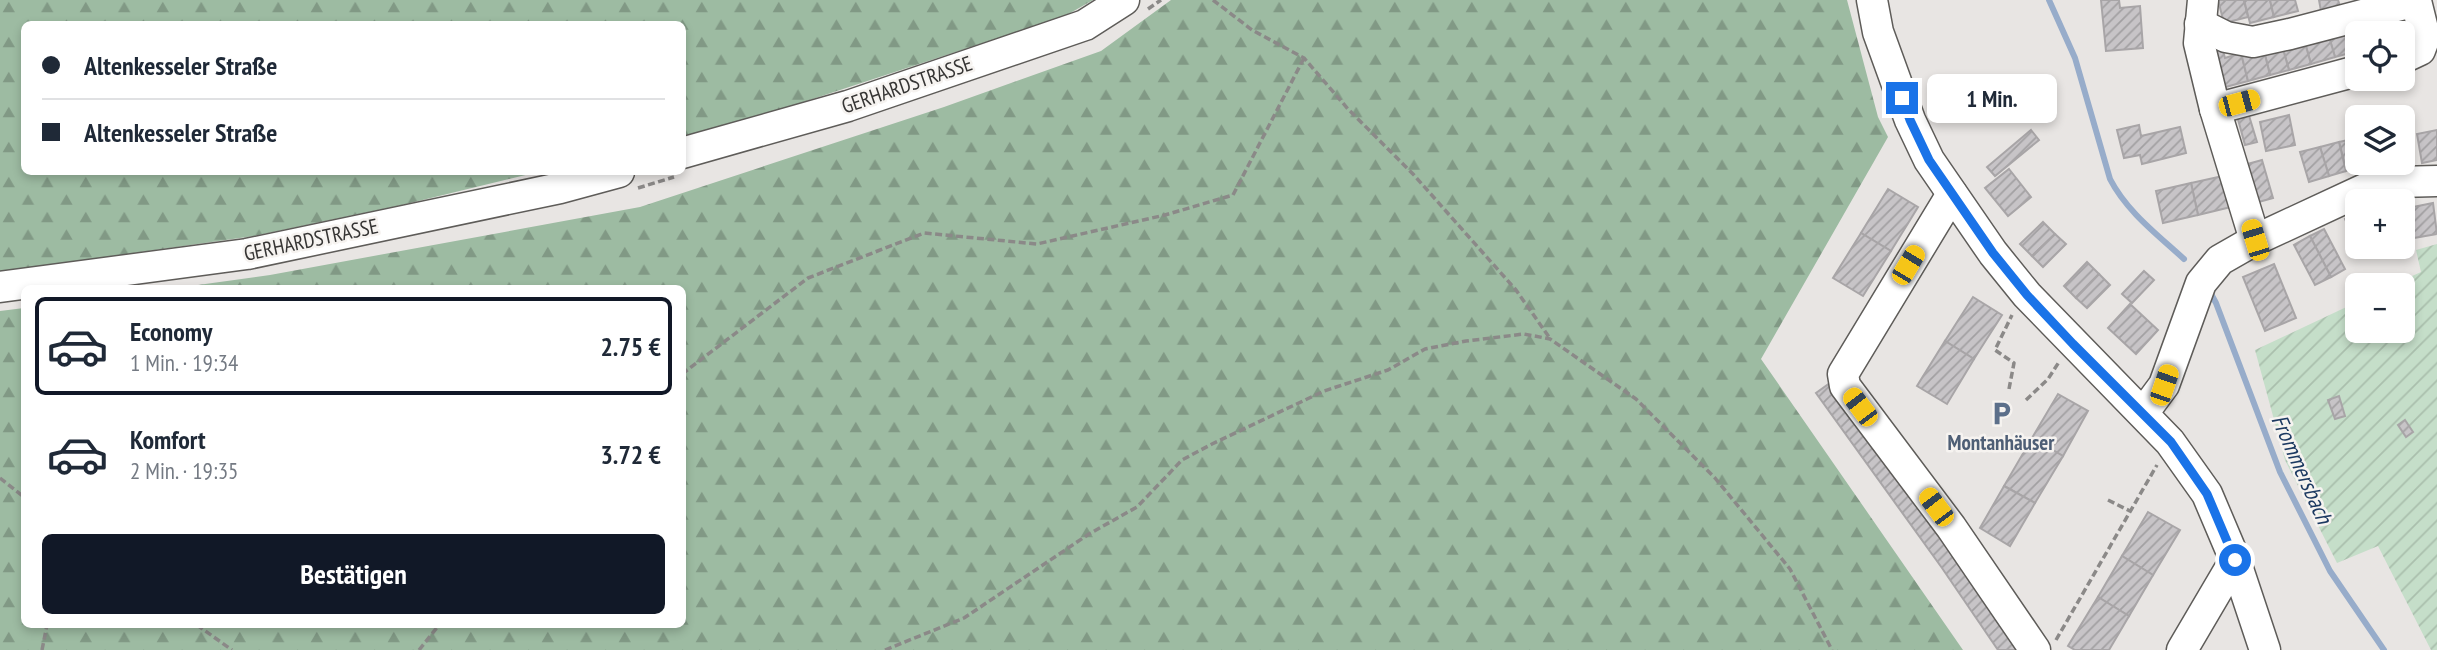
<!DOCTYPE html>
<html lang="de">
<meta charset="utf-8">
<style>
:root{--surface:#fff;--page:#f6f6f7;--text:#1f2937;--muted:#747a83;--line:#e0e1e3;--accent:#111827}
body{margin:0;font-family:"PT Sans Narrow",sans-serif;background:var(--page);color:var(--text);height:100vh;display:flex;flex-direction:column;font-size:26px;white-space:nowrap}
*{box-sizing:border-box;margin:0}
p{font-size:23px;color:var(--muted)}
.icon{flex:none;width:38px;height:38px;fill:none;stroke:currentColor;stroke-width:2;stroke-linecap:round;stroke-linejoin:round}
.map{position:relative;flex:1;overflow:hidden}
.sheet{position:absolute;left:21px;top:285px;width:665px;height:343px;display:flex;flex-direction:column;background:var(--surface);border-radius:10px;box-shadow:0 4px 10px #0003}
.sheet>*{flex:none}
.hud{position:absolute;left:21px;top:21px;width:665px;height:154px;border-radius:10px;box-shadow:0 4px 10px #0003;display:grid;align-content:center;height:154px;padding:0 21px;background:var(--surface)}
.fabs{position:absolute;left:2345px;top:21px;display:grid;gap:14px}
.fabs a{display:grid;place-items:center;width:70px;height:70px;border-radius:10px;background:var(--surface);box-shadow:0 4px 10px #0003;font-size:35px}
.end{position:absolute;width:32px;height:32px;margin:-16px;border:9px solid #1a73e8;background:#fff;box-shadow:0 0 0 4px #fff}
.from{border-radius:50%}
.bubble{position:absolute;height:49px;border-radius:10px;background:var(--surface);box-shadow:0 4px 10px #0003;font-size:23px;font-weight:600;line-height:49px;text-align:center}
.car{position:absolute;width:21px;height:42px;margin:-21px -10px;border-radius:9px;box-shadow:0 0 5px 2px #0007;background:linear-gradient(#f5c518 24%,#345 0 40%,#f5c518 0 76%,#345 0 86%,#f5c518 0)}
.hud b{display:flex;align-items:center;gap:24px;height:66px;font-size:26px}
.hud b+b{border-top:2px solid var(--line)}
.hud i{width:18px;height:18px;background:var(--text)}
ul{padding:12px 0 0;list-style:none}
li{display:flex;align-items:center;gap:21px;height:98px;margin:0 14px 10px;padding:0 7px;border:4px solid transparent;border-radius:10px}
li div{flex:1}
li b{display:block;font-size:26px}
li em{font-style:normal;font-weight:600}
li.on{border-color:var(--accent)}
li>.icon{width:63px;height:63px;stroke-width:1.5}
.primary-button{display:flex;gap:14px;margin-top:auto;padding:14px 21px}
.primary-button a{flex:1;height:80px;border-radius:10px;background:var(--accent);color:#fff;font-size:28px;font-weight:600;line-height:80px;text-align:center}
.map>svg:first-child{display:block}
.forest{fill:url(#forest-firs)}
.garden{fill:url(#garden-furrows)}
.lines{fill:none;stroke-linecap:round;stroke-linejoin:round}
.stream{stroke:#97acca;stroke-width:6}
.building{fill:url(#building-hatch);stroke:#a8a5a7;stroke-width:2}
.minor-casing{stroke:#5e5c59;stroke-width:33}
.path{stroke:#8b8988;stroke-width:3.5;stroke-dasharray:7 3.5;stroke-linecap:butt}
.minor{stroke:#fff;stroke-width:30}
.route{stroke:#1a73e8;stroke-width:9}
.labels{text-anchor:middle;stroke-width:5;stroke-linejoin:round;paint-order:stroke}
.street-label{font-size:21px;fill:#363534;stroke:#f6f3f0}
.service-label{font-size:21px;font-weight:bold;fill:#4e5e75;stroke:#f6f3f0}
.water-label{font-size:23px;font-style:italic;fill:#1c3961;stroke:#f6f3f0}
</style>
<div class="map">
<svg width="2437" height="650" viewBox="0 0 2437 650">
<defs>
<pattern id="forest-firs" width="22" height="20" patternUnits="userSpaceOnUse" patternTransform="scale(1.75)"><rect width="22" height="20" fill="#9dbba2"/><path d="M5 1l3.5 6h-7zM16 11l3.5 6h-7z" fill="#819985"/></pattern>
<pattern id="garden-furrows" width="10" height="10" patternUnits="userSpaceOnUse" patternTransform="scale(1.75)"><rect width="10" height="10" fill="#c5dec9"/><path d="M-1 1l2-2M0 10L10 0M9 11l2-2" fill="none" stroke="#aabfad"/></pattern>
<pattern id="building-hatch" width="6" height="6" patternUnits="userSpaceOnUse" patternTransform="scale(1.75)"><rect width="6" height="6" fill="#c7c4c7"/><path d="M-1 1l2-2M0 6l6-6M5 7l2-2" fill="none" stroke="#a2a0a2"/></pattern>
</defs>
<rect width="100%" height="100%" fill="#e8e5e3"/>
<g class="forest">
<path d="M 0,0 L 1093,0 L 1065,16 L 764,115 L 683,136 L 682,24 L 24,24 L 24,172 L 538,172 L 402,205 L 254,236 L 0,272 Z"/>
<path d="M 1171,0 L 1847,0 L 1878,117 L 1888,137 L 1761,359 L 1963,650 L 0,650 L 0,311 L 24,308 L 24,625 L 682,625 L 682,289 L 169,289 L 270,275 L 640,207 L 944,107 L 1101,51 Z"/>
</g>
<path class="garden" d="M 2437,244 L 2437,650 L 2431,650 L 2378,546 L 2337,563 L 2285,460 L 2255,350 L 2357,302 L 2357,331 L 2403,331 L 2403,285 L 2392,285 L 2421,272 L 2416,250 Z"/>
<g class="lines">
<g class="stream">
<path d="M 2049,0 L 2075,58 L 2110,179 C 2127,212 2158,235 2184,259"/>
<path d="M 2210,292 L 2216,303 L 2280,472 L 2330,571 L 2384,650"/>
</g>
</g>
<g class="building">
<path d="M 2101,0 L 2119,0 L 2120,8 L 2140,6 L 2143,48 L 2106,51 Z"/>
<path d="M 2218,0 L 2244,0 L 2248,17 L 2224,23 Z"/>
<path d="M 2244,0 L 2270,0 L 2274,17 L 2250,23 Z"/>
<path d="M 2270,0 L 2295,0 L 2298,11 L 2274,17 Z"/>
<path d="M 2319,0 L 2338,0 L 2340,6 L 2321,11 Z"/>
<path d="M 2410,8 L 2418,35 L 2403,39 L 2403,33 L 2397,33 L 2391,13 Z"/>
<path d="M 2391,13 L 2397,33 L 2373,33 L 2369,19 Z"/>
<path d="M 2369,19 L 2373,33 L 2357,33 L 2357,51 L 2350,24 Z"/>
<path d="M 2350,24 L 2357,51 L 2335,57 L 2327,30 Z"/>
<path d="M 2327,30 L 2335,57 L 2311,64 L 2303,36 Z"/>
<path d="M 2303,36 L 2311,64 L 2289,70 L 2281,42 Z"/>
<path d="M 2281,42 L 2289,70 L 2270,75 L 2263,47 Z"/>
<path d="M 2221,44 L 2225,58 L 2241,53 L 2248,81 L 2218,89 L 2207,48 Z"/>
<path d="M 2263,47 L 2270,75 L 2248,81 L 2241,53 Z"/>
<path d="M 2247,109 L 2257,142 L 2245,145 L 2236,112 Z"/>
<path d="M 2289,115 L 2295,145 L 2266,151 L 2260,122 Z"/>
<path d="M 2139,125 L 2141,136 L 2180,127 L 2186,153 L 2142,164 L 2140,155 L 2124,158 L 2117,130 Z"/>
<path d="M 2031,130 L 2039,140 L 1995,176 L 1987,167 Z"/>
<path d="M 2437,130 L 2437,160 L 2422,163 L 2417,134 Z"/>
<path d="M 2357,138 L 2357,163 L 2364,163 L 2364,165 L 2346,171 L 2339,142 Z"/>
<path d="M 2339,142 L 2346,171 L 2329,176 L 2320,147 Z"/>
<path d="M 2320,147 L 2329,176 L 2309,182 L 2300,152 Z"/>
<path d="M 2262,160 L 2273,198 L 2255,203 L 2244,165 Z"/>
<path d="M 2009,169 L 2031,197 L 2008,216 L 1985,188 Z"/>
<path d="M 2223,176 L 2231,207 L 2198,215 L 2191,183 Z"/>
<path d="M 2191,183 L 2198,215 L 2163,223 L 2156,191 Z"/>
<path d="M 1888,189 L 1918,207 L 1891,251 L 1861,233 Z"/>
<path d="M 2433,203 L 2437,234 L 2408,239 L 2403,209 Z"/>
<path d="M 2357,213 L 2357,245 L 2345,219 Z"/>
<path d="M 2043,222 L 2055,234 L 2032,256 L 2020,244 Z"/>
<path d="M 2324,229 L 2345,269 L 2331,277 L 2310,236 Z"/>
<path d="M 1861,233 L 1891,251 L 1863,296 L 1833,278 Z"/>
<path d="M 2055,234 L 2066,244 L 2043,267 L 2032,256 Z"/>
<path d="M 2310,236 L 2331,277 L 2315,285 L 2294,245 Z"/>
<path d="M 2087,262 L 2099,274 L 2076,298 L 2064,286 Z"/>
<path d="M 2274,264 L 2296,318 L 2265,331 L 2243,277 Z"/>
<path d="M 2144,271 L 2154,280 L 2132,303 L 2122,294 Z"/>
<path d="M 2099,274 L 2110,285 L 2087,308 L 2076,298 Z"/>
<path d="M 1973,297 L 2002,315 L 1974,359 L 1945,341 Z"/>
<path d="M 2130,304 L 2158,330 L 2136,354 L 2108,328 Z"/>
<path d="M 1945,341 L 1974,359 L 1947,404 L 1917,386 Z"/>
<path d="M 1830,383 L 1958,560 L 2018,650 L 1998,650 L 1942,568 L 1816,393 Z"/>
<path d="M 2058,394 L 2088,411 L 2063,456 L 2032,438 Z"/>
<path d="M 2339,396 L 2345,416 L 2335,419 L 2328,400 Z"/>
<path d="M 2405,420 L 2413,432 L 2406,437 L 2398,425 Z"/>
<path d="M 2032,438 L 2063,456 L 2035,503 L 2004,486 Z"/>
<path d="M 2004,486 L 2035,503 L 2010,546 L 1980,528 Z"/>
<path d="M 2148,512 L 2180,530 L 2153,575 L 2122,556 Z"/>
<path d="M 2122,556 L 2153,575 L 2129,616 L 2098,597 Z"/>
<path d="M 2098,597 L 2129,616 L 2109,650 L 2075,650 L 2068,646 Z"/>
</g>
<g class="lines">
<defs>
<g id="minor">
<path d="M 1872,0 L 1878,32 L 1910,120 L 1929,160 L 1993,253 L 2027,295 L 2170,442 L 2207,494 L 2235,560 L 2265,650"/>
<path d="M 2203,0 L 2199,43 L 2215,109 L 2255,240"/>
<path d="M 2200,24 L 2226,37 L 2253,42 L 2290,34 L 2416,1 L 2425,37 L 2420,50 L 2403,58"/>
<path d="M 2215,109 L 2357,71"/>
<path d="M 682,153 L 848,106 L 1085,25 L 1124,0"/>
<path d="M 1952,194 L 1843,374 L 1845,386 L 1951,527 L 2035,650"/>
<path d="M 0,287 L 247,254 L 560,188 L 619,172"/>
<path d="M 2144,412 L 2164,385 L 2201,283 L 2220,260 L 2255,240 L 2369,187 L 2398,182 L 2437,181"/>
<path d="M 2182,650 L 2235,560"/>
</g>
</defs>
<use href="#minor" class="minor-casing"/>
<g class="path">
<path d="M 1213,0 L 1252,30 L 1304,58 L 1348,109 L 1413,174 L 1516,290 L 1549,337"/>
<path d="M 1148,9 L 1161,0"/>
<path d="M 638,188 L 674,177"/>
<path d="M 682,374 L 808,278 L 924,233 L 1037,244 L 1165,215 L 1233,195 L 1304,58"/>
<path d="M 2009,389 L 2014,363 L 1995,350 L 2012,315"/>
<path d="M 2026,400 L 2048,379 L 2059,362"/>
<path d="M 0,478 L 24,497"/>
<path d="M 2108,500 L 2130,511"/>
<path d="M 197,625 L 232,650"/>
<path d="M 2056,640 L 2157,465"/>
<path d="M 42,650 L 47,625"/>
<path d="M 419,650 L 439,625"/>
<path d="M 885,650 L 964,618 L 1089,534 L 1137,507 L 1182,460 L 1212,444 L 1324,391 L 1388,370 L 1425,349 L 1466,341 L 1524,334 L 1550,339 L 1636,399 L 1715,478 L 1790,569 L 1832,650"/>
</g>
<use href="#minor" class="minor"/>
</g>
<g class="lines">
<path class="route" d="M 1902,98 L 1910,120 L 1929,160 L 1993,253 L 2027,295 L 2073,344 L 2171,442 L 2207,494 L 2235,560"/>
</g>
<defs>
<symbol id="parking-bare" viewBox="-9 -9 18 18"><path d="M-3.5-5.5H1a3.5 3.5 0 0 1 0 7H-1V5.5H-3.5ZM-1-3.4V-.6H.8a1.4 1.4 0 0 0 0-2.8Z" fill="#5c6f8a" stroke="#f6f3f0" stroke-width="2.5" paint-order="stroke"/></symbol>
</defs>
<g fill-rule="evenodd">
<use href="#parking-bare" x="1984" y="396" width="35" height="35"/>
</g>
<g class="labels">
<g class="street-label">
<text transform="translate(907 85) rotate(-19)" y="7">GERHARDSTRASSE</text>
<text transform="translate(311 240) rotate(-12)" y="7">GERHARDSTRASSE</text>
</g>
<g class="service-label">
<text x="2001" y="450">Montanhäuser</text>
</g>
<g class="water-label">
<text transform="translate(2302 469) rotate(66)" y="8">Frommersbach</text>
</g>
</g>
</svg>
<div class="fabs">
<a><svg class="icon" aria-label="locate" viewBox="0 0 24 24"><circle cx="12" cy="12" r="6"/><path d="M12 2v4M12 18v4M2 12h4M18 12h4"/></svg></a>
<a><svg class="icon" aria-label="layers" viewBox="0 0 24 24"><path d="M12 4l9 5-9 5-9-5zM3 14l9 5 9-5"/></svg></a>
<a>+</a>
<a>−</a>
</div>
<i class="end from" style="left:2235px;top:560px"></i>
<i class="end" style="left:1902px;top:98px"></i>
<div class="bubble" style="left:1927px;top:74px;width:130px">1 Min.</div>
<i class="car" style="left:2239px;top:103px;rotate:75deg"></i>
<i class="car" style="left:2255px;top:240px;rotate:343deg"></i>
<i class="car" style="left:1908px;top:265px;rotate:31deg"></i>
<i class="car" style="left:2164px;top:385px;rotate:19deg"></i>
<i class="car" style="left:1860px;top:407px;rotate:323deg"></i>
<i class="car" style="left:1936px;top:507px;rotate:323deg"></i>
<div class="hud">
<b><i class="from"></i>Altenkesseler Straße</b>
<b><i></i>Altenkesseler Straße</b>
</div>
<section class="sheet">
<ul>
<li class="on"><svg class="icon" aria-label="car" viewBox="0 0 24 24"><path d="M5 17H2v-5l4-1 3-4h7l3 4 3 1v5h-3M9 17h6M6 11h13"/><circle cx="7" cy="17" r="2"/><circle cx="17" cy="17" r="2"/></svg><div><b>Economy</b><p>1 Min. · 19:34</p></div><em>2.75 €</em></li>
<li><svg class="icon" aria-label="car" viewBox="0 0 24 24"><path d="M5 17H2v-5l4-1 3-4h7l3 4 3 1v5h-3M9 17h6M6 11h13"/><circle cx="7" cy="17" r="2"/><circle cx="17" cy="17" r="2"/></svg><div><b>Komfort</b><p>2 Min. · 19:35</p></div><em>3.72 €</em></li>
</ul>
<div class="primary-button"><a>Bestätigen</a></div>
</section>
</div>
